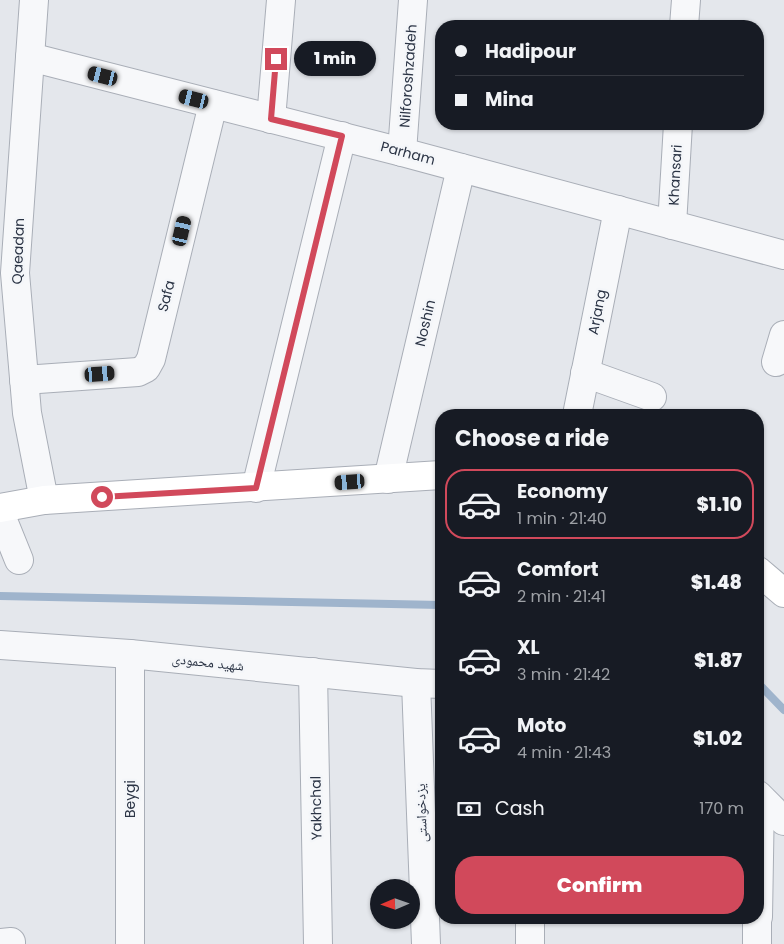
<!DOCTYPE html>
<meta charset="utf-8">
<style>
:root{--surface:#171b24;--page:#242831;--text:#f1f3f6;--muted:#9ea1a6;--line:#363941;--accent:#d1495b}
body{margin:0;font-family:Poppins,"Noto Naskh Arabic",sans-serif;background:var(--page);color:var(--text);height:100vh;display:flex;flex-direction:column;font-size:19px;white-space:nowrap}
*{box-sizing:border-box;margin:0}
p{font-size:16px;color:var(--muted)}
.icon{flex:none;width:28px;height:28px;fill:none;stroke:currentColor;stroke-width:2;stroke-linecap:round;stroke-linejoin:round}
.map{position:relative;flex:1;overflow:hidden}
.side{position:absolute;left:435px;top:409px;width:329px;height:515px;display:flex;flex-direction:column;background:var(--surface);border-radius:20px;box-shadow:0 1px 4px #0004}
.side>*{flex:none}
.banner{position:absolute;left:435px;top:20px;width:329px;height:110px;border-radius:20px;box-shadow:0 1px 4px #0004;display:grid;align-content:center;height:110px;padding:0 20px;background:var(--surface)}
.needle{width:32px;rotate:268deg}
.controls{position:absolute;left:370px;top:879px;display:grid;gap:10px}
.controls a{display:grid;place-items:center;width:50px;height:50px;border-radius:50%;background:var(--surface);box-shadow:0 1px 4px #0004;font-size:25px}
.end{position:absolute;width:22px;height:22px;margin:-11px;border:6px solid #d1495b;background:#fff;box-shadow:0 0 0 2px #fff}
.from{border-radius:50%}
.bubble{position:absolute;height:35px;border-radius:18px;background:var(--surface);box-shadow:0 1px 4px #0004;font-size:16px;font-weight:800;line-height:35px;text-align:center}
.car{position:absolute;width:15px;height:30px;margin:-15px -8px;border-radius:6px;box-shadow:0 0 4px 1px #0007;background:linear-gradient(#222 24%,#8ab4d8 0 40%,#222 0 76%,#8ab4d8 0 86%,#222 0)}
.banner b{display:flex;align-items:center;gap:18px;height:48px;font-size:19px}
.banner b+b{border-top:1px solid var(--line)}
.banner i{width:12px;height:12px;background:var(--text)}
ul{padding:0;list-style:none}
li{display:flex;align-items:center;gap:15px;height:70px;margin:0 10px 8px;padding:0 10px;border:2px solid transparent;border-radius:20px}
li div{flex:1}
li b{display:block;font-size:19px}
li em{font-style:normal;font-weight:800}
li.on{border-color:var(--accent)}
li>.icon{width:45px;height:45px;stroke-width:1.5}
h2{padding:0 20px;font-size:22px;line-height:60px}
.pay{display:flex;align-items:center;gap:12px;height:55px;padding:0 20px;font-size:19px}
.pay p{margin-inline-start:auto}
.primary-button{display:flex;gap:10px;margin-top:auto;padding:10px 20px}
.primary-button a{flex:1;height:58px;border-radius:20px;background:var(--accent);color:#fff;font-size:20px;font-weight:800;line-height:58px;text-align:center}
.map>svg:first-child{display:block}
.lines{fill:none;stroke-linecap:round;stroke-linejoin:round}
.stream{stroke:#9fb4cc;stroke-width:8}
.street-casing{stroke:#a9aeb7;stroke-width:30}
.secondary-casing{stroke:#a9aeb7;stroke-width:30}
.street{stroke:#f7f8fa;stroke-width:28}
.secondary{stroke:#fff;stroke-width:28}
.route{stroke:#d1495b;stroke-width:6}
.labels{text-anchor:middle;stroke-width:5;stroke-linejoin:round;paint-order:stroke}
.street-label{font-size:14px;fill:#2b3445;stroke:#f4f6f9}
</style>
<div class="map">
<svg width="784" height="944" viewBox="0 0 784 944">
<rect width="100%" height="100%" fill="#e4e7ec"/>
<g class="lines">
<g class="stream">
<path d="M 0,596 L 441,605"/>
<path d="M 758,683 L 784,710"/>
</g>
<defs>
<g id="street">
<path d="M 34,0 L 15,273 L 27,413 L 44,500"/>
<path d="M 684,26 L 686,0"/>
<path d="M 30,57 L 402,152 L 784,255"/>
<path d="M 271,119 L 281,0"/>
<path d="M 402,152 L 413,0"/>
<path d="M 672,225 L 678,124"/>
<path d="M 776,362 L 784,335"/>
<path d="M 585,373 L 652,397"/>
<path d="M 24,380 L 138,372 L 146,368 L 151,359 L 213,104"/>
<path d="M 577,415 L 618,210"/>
<path d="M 388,479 L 461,168"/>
<path d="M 256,488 L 342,136"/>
<path d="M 0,513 L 19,560"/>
<path d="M 0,645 L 130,654 L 416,683 L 441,684"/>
<path d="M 130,654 L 130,944"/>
<path d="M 313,672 L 318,944"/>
<path d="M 416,683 L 426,944"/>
<path d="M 758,795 L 784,821"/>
<path d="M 758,917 L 760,798"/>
<path d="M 530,918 L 530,944"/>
<path d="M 0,943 L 11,942 L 11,944"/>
<path d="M 757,944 L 757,918"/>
</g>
<g id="secondary">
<path d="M 0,508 L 44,500 L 441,475"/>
<path d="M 758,571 L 784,593"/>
</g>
</defs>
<use href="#street" class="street-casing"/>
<use href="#secondary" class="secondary-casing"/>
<use href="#street" class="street"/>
<use href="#secondary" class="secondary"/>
</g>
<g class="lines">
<path class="route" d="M 102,497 L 256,488 L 342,136 L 271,119 L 276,59"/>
</g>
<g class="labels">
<g class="street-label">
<text transform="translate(408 76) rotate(-86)" y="5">Nilforoshzadeh</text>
<text transform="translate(408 153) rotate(15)" y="5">Parham</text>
<text transform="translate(675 175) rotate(-87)" y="5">Khansari</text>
<text transform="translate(18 251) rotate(-88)" y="5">Qaeadan</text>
<text transform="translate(166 296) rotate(-76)" y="5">Safa</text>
<text transform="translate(597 312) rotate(-79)" y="5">Arjang</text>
<text transform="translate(425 323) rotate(-77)" y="5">Noshin</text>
<text transform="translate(208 662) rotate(6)" y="5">شهید محمودی</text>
<text transform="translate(130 799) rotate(-90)" y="5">Beygi</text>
<text transform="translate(316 808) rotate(-91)" y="5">Yakhchal</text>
<text transform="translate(421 813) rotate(-92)" y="5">یزدخواستی</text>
</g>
</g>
</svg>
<div class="controls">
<a><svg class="needle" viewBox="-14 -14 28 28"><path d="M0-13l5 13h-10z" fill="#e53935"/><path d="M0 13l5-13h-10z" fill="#9ea1a6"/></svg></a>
</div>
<i class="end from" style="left:102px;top:497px"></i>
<i class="end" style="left:276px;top:59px"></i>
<div class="bubble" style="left:294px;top:41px;width:82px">1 min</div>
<i class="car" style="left:103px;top:76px;rotate:284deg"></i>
<i class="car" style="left:194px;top:99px;rotate:284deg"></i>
<i class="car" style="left:182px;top:231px;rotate:13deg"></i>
<i class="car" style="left:100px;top:374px;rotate:86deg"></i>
<i class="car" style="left:350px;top:482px;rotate:266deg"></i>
<div class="banner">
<b><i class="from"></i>Hadipour</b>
<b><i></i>Mina</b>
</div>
<section class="side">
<h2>Choose a ride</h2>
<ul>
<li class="on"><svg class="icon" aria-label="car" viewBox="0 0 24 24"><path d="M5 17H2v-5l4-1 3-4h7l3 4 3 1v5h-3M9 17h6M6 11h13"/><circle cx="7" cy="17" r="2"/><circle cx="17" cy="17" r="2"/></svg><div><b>Economy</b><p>1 min · 21:40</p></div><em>$1.10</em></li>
<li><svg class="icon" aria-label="car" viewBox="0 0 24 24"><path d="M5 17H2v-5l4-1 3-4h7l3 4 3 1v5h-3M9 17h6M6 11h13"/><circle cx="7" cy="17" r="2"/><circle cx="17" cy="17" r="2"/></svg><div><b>Comfort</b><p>2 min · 21:41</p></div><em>$1.48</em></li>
<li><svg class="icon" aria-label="car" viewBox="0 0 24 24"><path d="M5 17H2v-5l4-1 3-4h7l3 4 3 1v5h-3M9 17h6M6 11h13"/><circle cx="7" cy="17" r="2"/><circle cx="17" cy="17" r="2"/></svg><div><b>XL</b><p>3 min · 21:42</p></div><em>$1.87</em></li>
<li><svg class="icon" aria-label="car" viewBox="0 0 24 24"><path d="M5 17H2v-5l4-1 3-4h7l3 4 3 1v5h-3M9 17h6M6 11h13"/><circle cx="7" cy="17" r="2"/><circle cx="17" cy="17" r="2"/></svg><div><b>Moto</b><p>4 min · 21:43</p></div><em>$1.02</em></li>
</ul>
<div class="pay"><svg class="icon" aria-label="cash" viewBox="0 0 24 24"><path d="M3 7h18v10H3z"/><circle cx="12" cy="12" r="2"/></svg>Cash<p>170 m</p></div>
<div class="primary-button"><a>Confirm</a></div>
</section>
</div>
